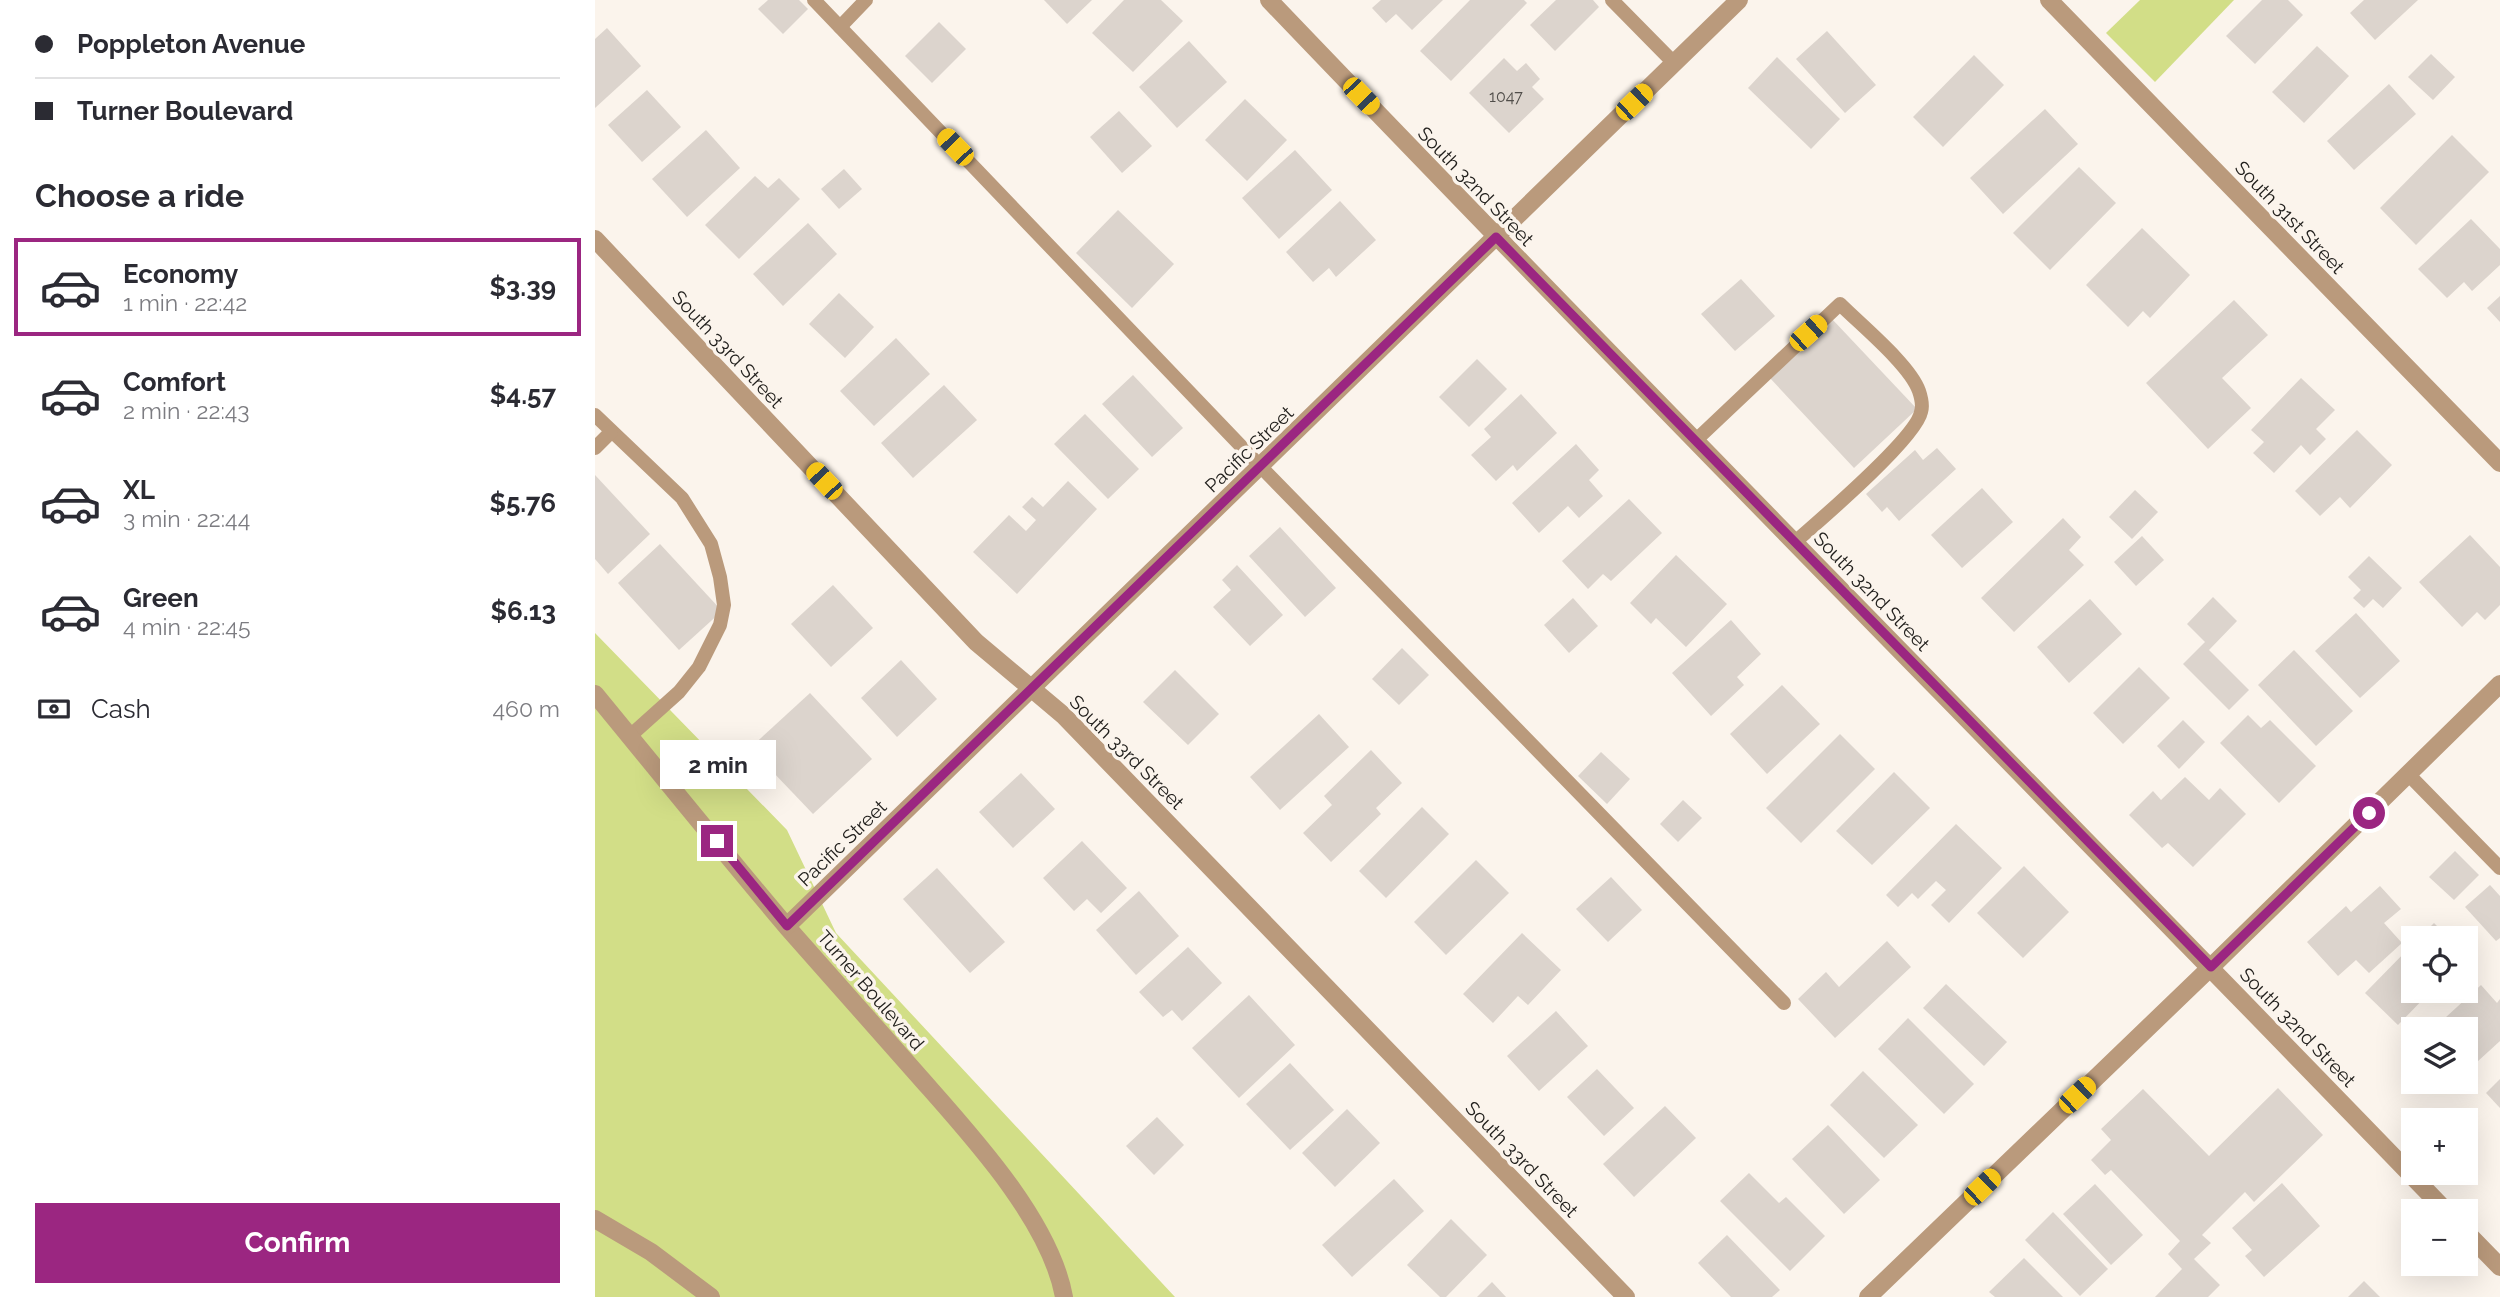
<!DOCTYPE html>
<meta charset="utf-8">
<style>
:root{--surface:#fff;--page:#f7f7f7;--text:#2b2b33;--muted:#7c7c81;--line:#e1e1e2;--accent:#9b2681}
body{margin:0;font-family:Raleway,sans-serif;background:var(--page);color:var(--text);height:100vh;display:flex;flex-direction:column;font-size:26px;white-space:nowrap}
*{box-sizing:border-box;margin:0}
p{font-size:23px;color:var(--muted)}
.icon{flex:none;width:38px;height:38px;fill:none;stroke:currentColor;stroke-width:2;stroke-linecap:round;stroke-linejoin:round}
.map{position:relative;flex:1;overflow:hidden}
.details{display:flex;flex-direction:column;background:var(--surface);width:595px}
.details>*{flex:none}
.guide{display:grid;align-content:center;height:154px;padding:0 35px;background:var(--surface)}
.fabs{position:absolute;left:1806px;top:926px;display:grid;gap:14px}
.fabs a{display:grid;place-items:center;width:77px;height:77px;border-radius:0px;background:var(--surface);box-shadow:0 7px 28px #0002;font-size:35px}
.end{position:absolute;width:32px;height:32px;margin:-16px;border:9px solid #9b2681;background:#fff;box-shadow:0 0 0 4px #fff}
.from{border-radius:50%}
.bubble{position:absolute;height:49px;border-radius:0px;background:var(--surface);box-shadow:0 7px 28px #0002;font-size:23px;font-weight:700;line-height:49px;text-align:center}
.car{position:absolute;width:21px;height:42px;margin:-21px -10px;border-radius:9px;box-shadow:0 0 5px 2px #0007;background:linear-gradient(#f5c518 24%,#345 0 40%,#f5c518 0 76%,#345 0 86%,#f5c518 0)}
.guide b{display:flex;align-items:center;gap:24px;height:66px;font-size:26px}
.guide b+b{border-top:2px solid var(--line)}
.guide i{width:18px;height:18px;background:var(--text)}
ul{padding:0;list-style:none}
li{display:flex;align-items:center;gap:21px;height:98px;margin:0 14px 10px;padding:0 21px;border:4px solid transparent;border-radius:0px}
li div{flex:1}
li b{display:block;font-size:26px}
li em{font-style:normal;font-weight:700}
li.active{border-color:var(--accent)}
li>.icon{width:63px;height:63px;stroke-width:1.5}
h2{padding:0 35px;font-size:32px;line-height:84px}
.pay{display:flex;align-items:center;gap:18px;height:77px;padding:0 35px;font-size:26px}
.pay p{margin-inline-start:auto}
.button{display:flex;gap:14px;margin-top:auto;padding:14px 35px}
.button a{flex:1;height:80px;border-radius:0px;background:var(--accent);color:#fff;font-size:28px;font-weight:700;line-height:80px;text-align:center}
main{display:flex;flex:1;min-height:0}
.map>svg:first-child{display:block}
.green{fill:#d2de87}
.building{fill:#dcd4cd}
.lines{fill:none;stroke-linecap:round;stroke-linejoin:round}
.lane{stroke:#ba9a7c;stroke-width:14}
.street{stroke:#ba9a7c;stroke-width:18}
.route{stroke:#9b2681;stroke-width:9}
.labels{text-anchor:middle;stroke-width:7;stroke-linejoin:round;paint-order:stroke}
.number-label{font-size:16px;fill:#504d49}
.street-label{font-size:19px;fill:#22201d;stroke:#fbf4ec}
</style>
<main>
<section class="details">
<div class="guide">
<b><i class="from"></i>Poppleton Avenue</b>
<b><i></i>Turner Boulevard</b>
</div>
<h2>Choose a ride</h2>
<ul>
<li class="active"><svg class="icon" aria-label="car" viewBox="0 0 24 24"><path d="M5 17H2v-5l4-1 3-4h7l3 4 3 1v5h-3M9 17h6M6 11h13"/><circle cx="7" cy="17" r="2"/><circle cx="17" cy="17" r="2"/></svg><div><b>Economy</b><p>1 min · 22:42</p></div><em>$3.39</em></li>
<li><svg class="icon" aria-label="car" viewBox="0 0 24 24"><path d="M5 17H2v-5l4-1 3-4h7l3 4 3 1v5h-3M9 17h6M6 11h13"/><circle cx="7" cy="17" r="2"/><circle cx="17" cy="17" r="2"/></svg><div><b>Comfort</b><p>2 min · 22:43</p></div><em>$4.57</em></li>
<li><svg class="icon" aria-label="car" viewBox="0 0 24 24"><path d="M5 17H2v-5l4-1 3-4h7l3 4 3 1v5h-3M9 17h6M6 11h13"/><circle cx="7" cy="17" r="2"/><circle cx="17" cy="17" r="2"/></svg><div><b>XL</b><p>3 min · 22:44</p></div><em>$5.76</em></li>
<li><svg class="icon" aria-label="car" viewBox="0 0 24 24"><path d="M5 17H2v-5l4-1 3-4h7l3 4 3 1v5h-3M9 17h6M6 11h13"/><circle cx="7" cy="17" r="2"/><circle cx="17" cy="17" r="2"/></svg><div><b>Green</b><p>4 min · 22:45</p></div><em>$6.13</em></li>
</ul>
<div class="pay"><svg class="icon" aria-label="cash" viewBox="0 0 24 24"><path d="M3 7h18v10H3z"/><circle cx="12" cy="12" r="2"/></svg>Cash<p>460 m</p></div>
<div class="button"><a>Confirm</a></div>
</section>
<div class="map">
<svg width="1905" height="1297" viewBox="0 0 1905 1297">
<rect width="100%" height="100%" fill="#fbf4ec"/>
<g class="green">
<path d="M 1545,0 L 1639,0 L 1560,82 L 1511,33 Z"/>
<path d="M 0,633 L 192,830 L 241,933 L 580,1297 L 0,1297 Z"/>
</g>
<g class="building">
<path d="M 173,0 L 204,0 L 213,9 L 188,34 L 163,9 Z"/>
<path d="M 449,0 L 497,0 L 472,24 Z"/>
<path d="M 529,0 L 566,0 L 588,21 L 538,72 L 497,33 Z"/>
<path d="M 786,0 L 848,0 L 817,30 L 801,14 L 791,23 L 777,8 Z"/>
<path d="M 875,0 L 929,0 L 932,3 L 856,81 L 825,51 Z"/>
<path d="M 961,0 L 998,0 L 1004,7 L 960,51 L 935,25 Z"/>
<path d="M 1667,0 L 1693,0 L 1708,15 L 1660,64 L 1631,36 Z"/>
<path d="M 1769,0 L 1823,0 L 1780,40 L 1755,13 Z"/>
<path d="M 344,22 L 371,49 L 337,83 L 310,56 Z"/>
<path d="M 12,28 L 46,66 L 0,108 L 0,39 Z"/>
<path d="M 1232,31 L 1281,85 L 1250,113 L 1201,59 Z"/>
<path d="M 594,41 L 632,82 L 582,128 L 544,87 Z"/>
<path d="M 1722,46 L 1754,76 L 1709,123 L 1677,92 Z"/>
<path d="M 1836,54 L 1860,77 L 1838,100 L 1813,77 Z"/>
<path d="M 1379,55 L 1409,85 L 1348,147 L 1318,117 Z"/>
<path d="M 1182,57 L 1245,119 L 1216,149 L 1153,88 Z"/>
<path d="M 909,58 L 922,71 L 931,63 L 945,79 L 937,87 L 949,99 L 914,133 L 874,93 Z"/>
<path d="M 1794,84 L 1821,114 L 1759,170 L 1732,141 Z"/>
<path d="M 52,90 L 86,127 L 47,162 L 13,125 Z"/>
<path d="M 650,99 L 692,140 L 652,181 L 610,140 Z"/>
<path d="M 1450,109 L 1483,144 L 1408,214 L 1375,178 Z"/>
<path d="M 524,111 L 557,146 L 527,173 L 495,137 Z"/>
<path d="M 111,130 L 145,168 L 92,217 L 57,179 Z"/>
<path d="M 1857,135 L 1894,172 L 1821,245 L 1785,208 Z"/>
<path d="M 700,150 L 737,190 L 684,239 L 647,198 Z"/>
<path d="M 1484,167 L 1521,203 L 1455,270 L 1418,233 Z"/>
<path d="M 249,169 L 267,189 L 244,209 L 226,189 Z"/>
<path d="M 160,176 L 173,188 L 184,178 L 205,199 L 144,259 L 110,225 Z"/>
<path d="M 745,201 L 781,240 L 741,277 L 734,268 L 718,282 L 691,252 Z"/>
<path d="M 523,210 L 579,264 L 537,308 L 481,253 Z"/>
<path d="M 1876,219 L 1905,249 L 1905,265 L 1877,291 L 1869,282 L 1852,298 L 1823,269 Z"/>
<path d="M 213,223 L 242,254 L 188,306 L 158,274 Z"/>
<path d="M 1547,228 L 1595,275 L 1555,318 L 1548,311 L 1533,327 L 1491,285 Z"/>
<path d="M 1146,279 L 1180,316 L 1140,351 L 1106,314 Z"/>
<path d="M 244,293 L 279,327 L 250,358 L 214,324 Z"/>
<path d="M 1905,296 L 1905,322 L 1892,308 Z"/>
<path d="M 1639,300 L 1673,335 L 1627,378 L 1656,408 L 1613,449 L 1551,383 Z"/>
<path d="M 1237,319 L 1322,409 L 1259,468 L 1174,377 Z"/>
<path d="M 301,338 L 335,374 L 279,426 L 245,391 Z"/>
<path d="M 882,359 L 912,389 L 874,427 L 844,397 Z"/>
<path d="M 538,375 L 588,428 L 557,457 L 507,404 Z"/>
<path d="M 1706,378 L 1740,410 L 1721,429 L 1731,439 L 1715,455 L 1706,445 L 1679,473 L 1658,453 L 1669,442 L 1656,430 Z"/>
<path d="M 349,385 L 382,420 L 318,478 L 286,443 Z"/>
<path d="M 926,394 L 962,433 L 922,471 L 918,465 L 901,481 L 876,455 L 896,437 L 889,429 Z"/>
<path d="M 490,414 L 544,469 L 513,499 L 459,444 Z"/>
<path d="M 1762,430 L 1797,465 L 1755,508 L 1745,497 L 1725,516 L 1700,491 Z"/>
<path d="M 981,444 L 1004,470 L 994,480 L 1008,496 L 984,518 L 973,506 L 944,533 L 917,503 Z"/>
<path d="M 1342,448 L 1361,469 L 1304,521 L 1292,507 L 1287,512 L 1271,494 L 1320,450 L 1328,460 Z"/>
<path d="M 0,475 L 55,534 L 13,574 L 0,559 Z"/>
<path d="M 473,481 L 502,509 L 422,594 L 378,552 L 414,515 L 431,531 L 441,520 L 427,507 L 437,497 L 448,507 Z"/>
<path d="M 1387,488 L 1418,522 L 1367,568 L 1336,535 Z"/>
<path d="M 1540,490 L 1563,512 L 1537,539 L 1514,517 Z"/>
<path d="M 1034,499 L 1067,533 L 1016,581 L 1008,574 L 993,589 L 967,561 Z"/>
<path d="M 1468,518 L 1486,537 L 1474,550 L 1489,565 L 1419,632 L 1386,598 Z"/>
<path d="M 685,527 L 741,588 L 710,617 L 654,556 Z"/>
<path d="M 1875,535 L 1905,567 L 1905,605 L 1890,620 L 1882,612 L 1867,627 L 1824,582 Z"/>
<path d="M 1547,536 L 1569,560 L 1541,586 L 1519,562 Z"/>
<path d="M 65,544 L 127,611 L 84,650 L 23,583 Z"/>
<path d="M 1081,555 L 1132,604 L 1091,647 L 1061,618 L 1056,624 L 1035,603 Z"/>
<path d="M 1774,556 L 1807,588 L 1788,608 L 1778,599 L 1769,608 L 1758,598 L 1766,590 L 1753,577 Z"/>
<path d="M 642,565 L 688,615 L 655,646 L 618,607 L 636,590 L 627,580 Z"/>
<path d="M 238,585 L 278,628 L 236,667 L 196,624 Z"/>
<path d="M 1618,597 L 1642,621 L 1614,650 L 1654,690 L 1634,710 L 1588,664 L 1610,642 L 1592,624 Z"/>
<path d="M 978,598 L 1003,626 L 974,653 L 949,625 Z"/>
<path d="M 1495,599 L 1527,634 L 1474,683 L 1442,647 Z"/>
<path d="M 1761,613 L 1805,661 L 1765,698 L 1720,651 Z"/>
<path d="M 1136,620 L 1166,654 L 1142,677 L 1149,685 L 1116,716 L 1077,673 Z"/>
<path d="M 807,648 L 834,675 L 804,705 L 777,679 Z"/>
<path d="M 1699,650 L 1758,711 L 1721,746 L 1663,685 Z"/>
<path d="M 306,660 L 342,699 L 302,737 L 266,698 Z"/>
<path d="M 1544,667 L 1575,698 L 1528,744 L 1498,713 Z"/>
<path d="M 580,670 L 624,714 L 593,745 L 548,702 Z"/>
<path d="M 1187,685 L 1225,724 L 1172,774 L 1135,734 Z"/>
<path d="M 215,693 L 277,759 L 218,814 L 155,748 Z"/>
<path d="M 724,714 L 754,747 L 685,810 L 655,777 Z"/>
<path d="M 1653,715 L 1666,728 L 1675,720 L 1721,766 L 1684,803 L 1625,743 Z"/>
<path d="M 1588,720 L 1610,742 L 1584,769 L 1562,746 Z"/>
<path d="M 1245,734 L 1280,769 L 1206,843 L 1171,808 Z"/>
<path d="M 776,750 L 807,783 L 781,808 L 786,814 L 736,862 L 708,833 L 737,805 L 729,796 Z"/>
<path d="M 1006,752 L 1035,779 L 1012,804 L 983,776 Z"/>
<path d="M 1299,772 L 1335,808 L 1277,865 L 1241,831 Z"/>
<path d="M 426,773 L 460,809 L 418,848 L 384,812 Z"/>
<path d="M 1590,777 L 1614,800 L 1625,788 L 1651,814 L 1598,867 L 1573,843 L 1567,848 L 1534,815 L 1558,791 L 1566,800 Z"/>
<path d="M 1088,800 L 1107,818 L 1083,842 L 1065,824 Z"/>
<path d="M 827,807 L 854,834 L 791,898 L 764,871 Z"/>
<path d="M 1361,824 L 1407,868 L 1354,923 L 1336,905 L 1351,890 L 1341,881 L 1323,899 L 1317,893 L 1303,907 L 1291,895 Z"/>
<path d="M 487,841 L 532,888 L 506,913 L 492,899 L 479,911 L 448,878 Z"/>
<path d="M 1860,851 L 1884,875 L 1859,900 L 1834,877 Z"/>
<path d="M 881,860 L 914,893 L 851,955 L 819,922 Z"/>
<path d="M 1429,866 L 1474,912 L 1428,958 L 1382,913 Z"/>
<path d="M 342,868 L 410,942 L 375,973 L 308,899 Z"/>
<path d="M 1016,877 L 1047,910 L 1013,942 L 981,909 Z"/>
<path d="M 1895,885 L 1905,896 L 1905,938 L 1901,941 L 1870,907 Z"/>
<path d="M 1785,886 L 1806,909 L 1789,923 L 1807,943 L 1774,973 L 1761,960 L 1743,976 L 1712,942 L 1751,906 L 1756,912 Z"/>
<path d="M 544,891 L 584,936 L 541,975 L 501,930 Z"/>
<path d="M 1839,923 L 1854,938 L 1824,938 Z"/>
<path d="M 927,933 L 966,970 L 933,1005 L 923,996 L 898,1023 L 868,994 Z"/>
<path d="M 1292,941 L 1316,967 L 1240,1038 L 1203,999 L 1231,972 L 1244,987 Z"/>
<path d="M 1818,944 L 1818,990 L 1837,990 L 1803,1025 L 1770,993 Z"/>
<path d="M 593,947 L 627,983 L 587,1021 L 577,1010 L 568,1017 L 544,992 Z"/>
<path d="M 1351,984 L 1412,1042 L 1389,1066 L 1328,1008 Z"/>
<path d="M 1886,985 L 1902,1003 L 1905,999 L 1905,1041 L 1871,1072 L 1871,1029 L 1838,1029 Z"/>
<path d="M 654,995 L 700,1045 L 644,1098 L 597,1048 Z"/>
<path d="M 961,1011 L 993,1046 L 944,1091 L 912,1056 Z"/>
<path d="M 1313,1018 L 1379,1084 L 1349,1114 L 1283,1049 Z"/>
<path d="M 695,1063 L 739,1110 L 695,1150 L 651,1104 Z"/>
<path d="M 1002,1069 L 1039,1108 L 1009,1136 L 972,1097 Z"/>
<path d="M 1268,1071 L 1323,1125 L 1289,1158 L 1235,1105 Z"/>
<path d="M 1905,1079 L 1905,1108 L 1891,1093 Z"/>
<path d="M 1683,1088 L 1728,1135 L 1659,1202 L 1650,1192 L 1607,1235 L 1616,1243 L 1599,1259 L 1625,1285 L 1613,1297 L 1560,1297 L 1587,1269 L 1573,1254 L 1585,1241 L 1516,1170 L 1510,1175 L 1496,1160 L 1516,1140 L 1506,1129 L 1548,1089 L 1614,1156 Z"/>
<path d="M 1070,1106 L 1101,1138 L 1039,1197 L 1008,1164 Z"/>
<path d="M 752,1109 L 785,1143 L 740,1187 L 707,1153 Z"/>
<path d="M 562,1117 L 589,1145 L 559,1175 L 531,1146 Z"/>
<path d="M 1233,1125 L 1285,1180 L 1249,1214 L 1197,1159 Z"/>
<path d="M 1154,1173 L 1184,1203 L 1191,1197 L 1230,1236 L 1195,1271 L 1125,1201 Z"/>
<path d="M 799,1179 L 829,1211 L 757,1277 L 727,1245 Z"/>
<path d="M 1687,1183 L 1725,1226 L 1669,1277 L 1650,1256 L 1657,1250 L 1637,1228 Z"/>
<path d="M 1500,1184 L 1548,1235 L 1516,1265 L 1468,1214 Z"/>
<path d="M 1458,1212 L 1513,1269 L 1485,1296 L 1430,1240 Z"/>
<path d="M 856,1219 L 892,1255 L 851,1297 L 845,1297 L 812,1265 Z"/>
<path d="M 1132,1235 L 1185,1290 L 1177,1297 L 1136,1297 L 1103,1263 Z"/>
<path d="M 1429,1258 L 1468,1297 L 1400,1297 L 1394,1292 Z"/>
<path d="M 1769,1281 L 1785,1297 L 1753,1297 Z"/>
<path d="M 897,1282 L 911,1297 L 882,1297 Z"/>
</g>
<g class="lines">
<g class="lane">
<path d="M 219,0 L 666,467 L 1189,1003"/>
<path d="M 1017,0 L 1079,63"/>
<path d="M 245,27 L 271,0"/>
<path d="M 0,415 L 87,498 L 116,544 L 125,577 L 129,605 L 125,625 L 104,667 L 84,692 L 35,736"/>
<path d="M 1100,441 L 1245,304 C 1266,325 1315,365 1324,391 C 1326,397 1328,406 1326,412 C 1321,438 1224,521 1200,542"/>
<path d="M 0,448 L 16,432"/>
<path d="M 1813,774 L 1905,868"/>
</g>
<g class="street">
<path d="M 674,0 C 1063,407 1460,806 1851,1211"/>
<path d="M 1454,0 L 1905,463"/>
<path d="M 0,239 L 381,642 L 468,715 L 1031,1297"/>
<path d="M 0,694 C 64,772 127,850 192,927 C 235,976 279,1025 322,1074 C 373,1132 455,1219 469,1297"/>
<path d="M 192,926 L 1144,0"/>
<path d="M 0,1219 L 56,1252 L 116,1297"/>
<path d="M 1871,1232 L 1905,1267"/>
<path d="M 1273,1297 L 1616,967 L 1905,684"/>
</g>
</g>
<g class="lines">
<path class="route" d="M 122,841 L 192,926 L 901,237 L 1616,967 L 1774,813"/>
</g>
<g class="labels">
<g class="number-label">
<text x="911" y="102">1047</text>
</g>
<g class="street-label">
<text transform="translate(881 186) rotate(46)" y="7">South 32nd Street</text>
<text transform="translate(1695 217) rotate(46)" y="7">South 31st Street</text>
<text transform="translate(133 349) rotate(47)" y="7">South 33rd Street</text>
<text transform="translate(654 449) rotate(-44)" y="7">Pacific Street</text>
<text transform="translate(1277 591) rotate(46)" y="7">South 32nd Street</text>
<text transform="translate(532 752) rotate(45)" y="7">South 33rd Street</text>
<text transform="translate(247 843) rotate(-44)" y="7">Pacific Street</text>
<text transform="translate(276 990) rotate(49)" y="7">Turner Boulevard</text>
<text transform="translate(1703 1027) rotate(46)" y="7">South 32nd Street</text>
<text transform="translate(927 1159) rotate(46)" y="7">South 33rd Street</text>
</g>
</g>
</svg>
<div class="fabs">
<a><svg class="icon" aria-label="locate" viewBox="0 0 24 24"><circle cx="12" cy="12" r="6"/><path d="M12 2v4M12 18v4M2 12h4M18 12h4"/></svg></a>
<a><svg class="icon" aria-label="layers" viewBox="0 0 24 24"><path d="M12 4l9 5-9 5-9-5zM3 14l9 5 9-5"/></svg></a>
<a>+</a>
<a>−</a>
</div>
<i class="end from" style="left:1774px;top:813px"></i>
<i class="end" style="left:122px;top:841px"></i>
<div class="bubble" style="left:65px;top:740px;width:116px">2 min</div>
<i class="car" style="left:766px;top:96px;rotate:136deg"></i>
<i class="car" style="left:1039px;top:102px;rotate:46deg"></i>
<i class="car" style="left:360px;top:147px;rotate:316deg"></i>
<i class="car" style="left:1213px;top:333px;rotate:48deg"></i>
<i class="car" style="left:229px;top:481px;rotate:317deg"></i>
<i class="car" style="left:1482px;top:1095px;rotate:46deg"></i>
<i class="car" style="left:1387px;top:1187px;rotate:46deg"></i>
</div>
</main>
